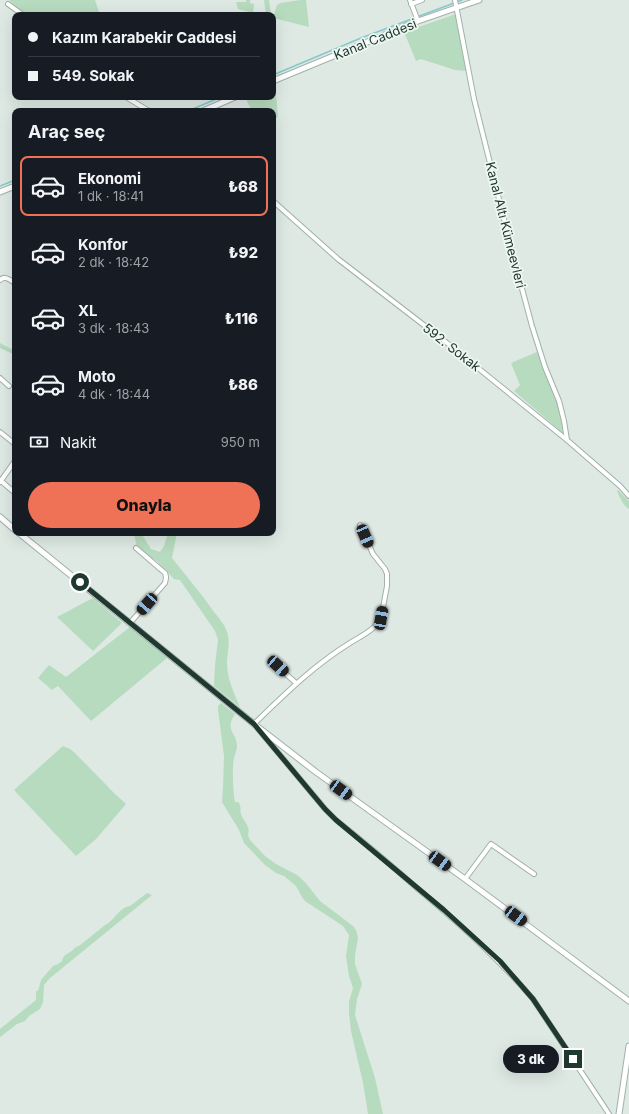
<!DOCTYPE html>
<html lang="tr">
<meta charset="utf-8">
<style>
:root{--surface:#171b24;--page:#20242c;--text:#f1f3f6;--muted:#9ea1a6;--line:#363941;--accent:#ef7257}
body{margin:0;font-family:Inter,sans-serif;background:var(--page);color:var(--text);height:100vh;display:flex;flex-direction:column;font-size:15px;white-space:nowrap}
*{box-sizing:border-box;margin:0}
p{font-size:13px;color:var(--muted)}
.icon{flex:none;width:22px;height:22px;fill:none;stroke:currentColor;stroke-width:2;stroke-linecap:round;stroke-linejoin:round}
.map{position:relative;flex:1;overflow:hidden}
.sheet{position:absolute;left:12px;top:108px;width:264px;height:428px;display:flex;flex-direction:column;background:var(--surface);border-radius:8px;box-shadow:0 4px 16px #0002}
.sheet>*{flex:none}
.guide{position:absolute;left:12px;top:12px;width:264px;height:88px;border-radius:8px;box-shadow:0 4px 16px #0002;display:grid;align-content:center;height:88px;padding:0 16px;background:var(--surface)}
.end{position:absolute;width:18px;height:18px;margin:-9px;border:5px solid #203930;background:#fff;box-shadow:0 0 0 2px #fff}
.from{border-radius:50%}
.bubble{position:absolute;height:28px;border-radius:14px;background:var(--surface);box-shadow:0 4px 16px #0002;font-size:13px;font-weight:800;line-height:28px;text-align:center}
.car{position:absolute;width:12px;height:24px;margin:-12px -6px;border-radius:5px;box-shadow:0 0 3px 1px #0007;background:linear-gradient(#222 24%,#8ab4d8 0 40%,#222 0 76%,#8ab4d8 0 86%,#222 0)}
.guide b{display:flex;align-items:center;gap:14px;height:38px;font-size:15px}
.guide b+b{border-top:1px solid var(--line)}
.guide i{width:10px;height:10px;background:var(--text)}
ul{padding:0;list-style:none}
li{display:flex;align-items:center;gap:12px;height:60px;margin:0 8px 6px;padding:0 8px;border:2px solid transparent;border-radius:8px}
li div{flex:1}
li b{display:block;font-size:15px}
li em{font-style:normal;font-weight:800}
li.active{border-color:var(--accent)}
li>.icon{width:36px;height:36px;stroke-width:1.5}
h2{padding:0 16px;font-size:18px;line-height:48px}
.pay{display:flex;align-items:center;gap:10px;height:44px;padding:0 16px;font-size:15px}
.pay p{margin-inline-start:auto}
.button{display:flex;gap:8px;margin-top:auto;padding:8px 16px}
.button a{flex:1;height:46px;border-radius:24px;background:var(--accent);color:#111;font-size:16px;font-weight:800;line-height:46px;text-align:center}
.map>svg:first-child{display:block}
.green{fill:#b7dbbe}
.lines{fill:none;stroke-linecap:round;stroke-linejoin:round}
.stream{stroke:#86c8ce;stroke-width:1.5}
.minor-casing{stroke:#a1b1aa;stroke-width:6}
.tertiary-casing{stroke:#a1b1aa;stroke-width:7}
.minor{stroke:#fff;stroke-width:4}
.tertiary{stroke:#fff;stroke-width:5}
.route{stroke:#203930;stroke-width:5}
.labels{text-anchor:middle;stroke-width:3.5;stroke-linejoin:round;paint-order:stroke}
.street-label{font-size:13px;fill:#203930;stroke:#eef6f2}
</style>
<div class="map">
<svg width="629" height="1114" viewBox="0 0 629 1114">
<rect width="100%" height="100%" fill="#dee9e4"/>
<g class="green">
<path d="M 9,0 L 95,0 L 100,15 L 27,15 Z"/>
<path d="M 246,0 L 250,0 L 250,3 L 254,4 L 253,13 L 238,9 L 236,2 L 246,2 Z"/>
<path d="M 264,0 L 269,0 L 271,15 L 266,15 Z"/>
<path d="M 301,0 L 306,0 L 309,27 L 273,18 L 277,5 L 280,3 Z"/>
<path d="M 456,14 L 466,71 L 455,70 L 421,59 L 416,61 L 404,32 Z"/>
<path d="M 275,83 L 278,117 L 273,120 L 273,111 L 252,111 L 245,97 L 273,97 L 273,84 Z"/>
<path d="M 0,343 L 15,351 L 15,355 L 0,348 Z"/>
<path d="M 537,352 L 560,409 L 563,433 L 514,391 L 520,385 L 511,363 Z"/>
<path d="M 618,490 L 629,501 L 629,509 C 624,507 619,496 617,491 Z"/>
<path d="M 134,533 L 141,533 L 151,549 L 160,552 L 164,546 L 168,533 L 177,533 L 172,558 C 186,576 201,593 214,612 C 219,618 225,625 227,632 C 231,642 227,653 227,663 C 227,679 234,693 240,707 L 214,686 L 215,665 L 218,640 L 215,631 L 180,580 L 174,579 L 157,561 L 147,555 L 136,544 Z"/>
<path d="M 93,598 L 122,623 L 93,651 L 57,617 Z"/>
<path d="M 130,627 L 167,658 L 91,721 L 58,686 L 52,690 L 38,678 L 49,665 L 66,677 Z"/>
<path d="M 221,703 L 235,714 C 224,731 237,732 237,746 C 237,750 235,754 234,758 C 232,768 233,792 235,802 C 238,802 239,802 240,805 C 241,808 240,812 241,814 C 244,822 251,827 248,835 L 250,840 L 265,856 L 276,864 L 297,875 L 305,882 L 320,901 L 353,926 L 356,930 L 358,938 L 355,955 L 355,964 L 362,984 L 357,999 L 355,1015 L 375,1078 L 383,1114 L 368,1114 L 363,1083 L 351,1031 L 349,1013 L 349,1002 L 353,988 L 349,976 L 346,956 L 349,935 L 343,926 L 305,901 L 302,897 L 296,886 L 284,876 L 276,873 L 265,865 L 244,843 L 239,830 L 222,802 L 223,787 L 224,756 L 218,710 L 218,706 Z"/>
<path d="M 63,746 L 70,749 L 75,753 L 114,793 L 126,804 L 96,839 L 76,856 L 14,790 Z"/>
<path d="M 147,893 L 152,895 L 50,978 L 44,985 L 43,1002 L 40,1009 L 29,1016 L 25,1021 L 17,1024 L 0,1037 L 0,1029 L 36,1000 L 36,991 L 38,991 L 41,980 L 53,966 L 58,964 L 62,961 C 63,954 69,954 74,949 C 75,948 77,946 79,946 L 105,925 L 107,924 C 115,919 120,907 130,906 Z"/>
</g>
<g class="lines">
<g class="stream">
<path d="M 273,75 L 361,38 L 462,0"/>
<path d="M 188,111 L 221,97"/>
<path d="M 0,186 L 15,180"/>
</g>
<defs>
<g id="minor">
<path d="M 410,0 L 418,21"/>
<path d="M 455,0 L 474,99 L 513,255 L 532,326 L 545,367 L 559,401 L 564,421 L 567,440"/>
<path d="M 8,4 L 23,15"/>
<path d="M 411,4 L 422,0"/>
<path d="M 126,97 L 149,111"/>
<path d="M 273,201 L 338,259 L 442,339 L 567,440 L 620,486 L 629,496"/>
<path d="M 0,280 C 5,275 10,280 15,283"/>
<path d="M 0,378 L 9,386"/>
<path d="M 0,432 L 15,444"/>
<path d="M 0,480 L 15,493"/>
<path d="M 0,482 L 15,461"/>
<path d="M 360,525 L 373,554 L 385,569 L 387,574 L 387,586 L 381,618 C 375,630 361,636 350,643 C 314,665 284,695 254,724 L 325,809 L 336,820 C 364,842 391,865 418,889 C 459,923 498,958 533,999 L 609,1114"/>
<path d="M 130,623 L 165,583 C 166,579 167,577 165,573 L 136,548"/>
<path d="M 278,667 L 296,683"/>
<path d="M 465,879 L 491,844 L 534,874"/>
</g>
<g id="tertiary">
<path d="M 273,81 L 418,21 L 479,0"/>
<path d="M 203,111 L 235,97"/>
<path d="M 0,192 L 15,186"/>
<path d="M 0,517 L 15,530"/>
<path d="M 19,533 L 254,724 L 316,772 L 465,879 L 629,1001"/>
<path d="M 619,1114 L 629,1046"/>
</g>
</defs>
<use href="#minor" class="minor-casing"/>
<use href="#tertiary" class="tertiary-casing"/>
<use href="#minor" class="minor"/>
<use href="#tertiary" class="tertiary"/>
</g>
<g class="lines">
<path class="route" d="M 80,582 L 254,724 L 325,809 L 336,820 L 444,910 L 500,961 L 533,999 L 573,1059"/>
</g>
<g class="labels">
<g class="street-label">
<text transform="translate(375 39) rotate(-22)" y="5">Kanal Caddesi</text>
<text transform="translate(506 225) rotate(76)" y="5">Kanal Altı Kümeevleri</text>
<text transform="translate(452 347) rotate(38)" y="5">592. Sokak</text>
</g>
</g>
</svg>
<i class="end from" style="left:80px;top:582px"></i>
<i class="end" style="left:573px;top:1059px"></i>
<div class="bubble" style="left:503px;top:1045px;width:56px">3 dk</div>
<i class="car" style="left:365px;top:536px;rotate:157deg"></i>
<i class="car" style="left:147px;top:604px;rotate:221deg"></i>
<i class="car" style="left:381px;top:618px;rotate:10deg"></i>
<i class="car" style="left:278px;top:666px;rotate:132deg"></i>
<i class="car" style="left:341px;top:790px;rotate:126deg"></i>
<i class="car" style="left:440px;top:861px;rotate:126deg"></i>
<i class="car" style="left:516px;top:916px;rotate:127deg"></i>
<div class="guide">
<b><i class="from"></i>Kazım Karabekir Caddesi</b>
<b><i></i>549. Sokak</b>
</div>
<section class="sheet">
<h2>Araç seç</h2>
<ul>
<li class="active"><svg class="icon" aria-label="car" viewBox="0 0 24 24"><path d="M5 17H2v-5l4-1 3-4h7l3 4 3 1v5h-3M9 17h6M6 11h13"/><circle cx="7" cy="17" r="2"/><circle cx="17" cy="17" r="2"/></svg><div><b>Ekonomi</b><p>1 dk · 18:41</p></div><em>₺68</em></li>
<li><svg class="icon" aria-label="car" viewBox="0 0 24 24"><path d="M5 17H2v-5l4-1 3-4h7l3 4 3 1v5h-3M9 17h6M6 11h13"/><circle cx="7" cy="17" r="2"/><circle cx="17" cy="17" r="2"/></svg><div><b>Konfor</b><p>2 dk · 18:42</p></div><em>₺92</em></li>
<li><svg class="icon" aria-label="car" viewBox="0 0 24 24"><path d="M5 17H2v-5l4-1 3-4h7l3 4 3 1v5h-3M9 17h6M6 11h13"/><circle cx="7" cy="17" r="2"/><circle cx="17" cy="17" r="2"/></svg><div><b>XL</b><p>3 dk · 18:43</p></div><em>₺116</em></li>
<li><svg class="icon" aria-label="car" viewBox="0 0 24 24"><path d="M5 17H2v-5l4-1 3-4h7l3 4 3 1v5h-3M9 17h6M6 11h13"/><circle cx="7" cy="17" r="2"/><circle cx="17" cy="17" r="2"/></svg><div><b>Moto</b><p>4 dk · 18:44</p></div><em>₺86</em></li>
</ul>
<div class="pay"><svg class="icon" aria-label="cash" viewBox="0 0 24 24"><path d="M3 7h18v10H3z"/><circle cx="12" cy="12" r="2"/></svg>Nakit<p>950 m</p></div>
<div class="button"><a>Onayla</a></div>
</section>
</div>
